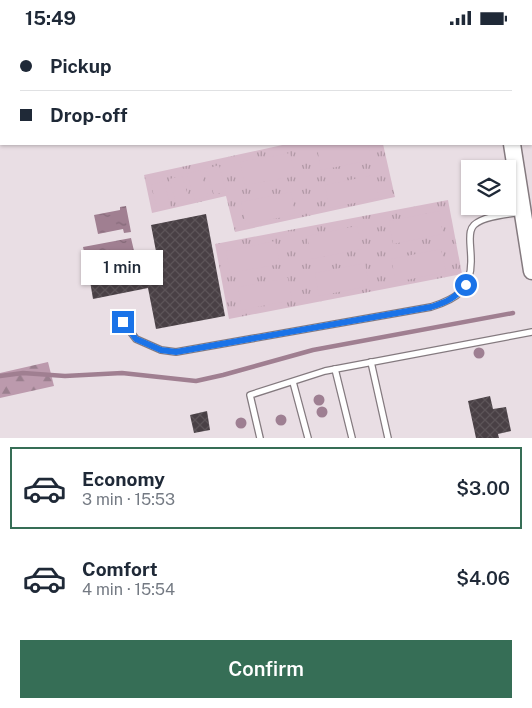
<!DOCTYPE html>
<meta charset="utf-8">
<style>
:root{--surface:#fff;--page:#f6f6f7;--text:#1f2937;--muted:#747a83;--line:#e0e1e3;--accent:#366e56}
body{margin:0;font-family:"Public Sans",sans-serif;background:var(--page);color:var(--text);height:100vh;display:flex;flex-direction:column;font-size:19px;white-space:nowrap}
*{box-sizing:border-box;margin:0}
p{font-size:16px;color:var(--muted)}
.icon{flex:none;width:28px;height:28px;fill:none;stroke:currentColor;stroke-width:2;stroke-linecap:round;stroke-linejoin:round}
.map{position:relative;height:403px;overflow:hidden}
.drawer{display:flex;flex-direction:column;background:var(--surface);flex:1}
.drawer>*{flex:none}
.banner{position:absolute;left:0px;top:0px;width:532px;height:110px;box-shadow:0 1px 4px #0004;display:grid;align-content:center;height:110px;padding:0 20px;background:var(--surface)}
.fabs{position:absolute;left:461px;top:125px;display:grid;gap:10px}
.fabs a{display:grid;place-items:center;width:55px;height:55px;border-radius:0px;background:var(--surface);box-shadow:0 1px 4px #0004;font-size:25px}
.end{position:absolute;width:22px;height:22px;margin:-11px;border:6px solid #1a73e8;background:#fff;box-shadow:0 0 0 2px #fff}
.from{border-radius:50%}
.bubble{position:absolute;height:35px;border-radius:0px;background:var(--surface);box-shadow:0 1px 4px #0004;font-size:16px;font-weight:600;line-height:35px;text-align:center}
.banner b{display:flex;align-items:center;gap:18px;height:48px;font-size:19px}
.banner b+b{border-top:1px solid var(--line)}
.banner i{width:12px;height:12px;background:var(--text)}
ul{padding:9px 0 0;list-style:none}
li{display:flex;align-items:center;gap:15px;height:82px;margin:0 10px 8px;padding:0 10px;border:2px solid transparent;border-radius:0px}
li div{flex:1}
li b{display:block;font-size:19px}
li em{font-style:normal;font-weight:600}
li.current{border-color:var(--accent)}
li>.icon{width:45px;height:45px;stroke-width:1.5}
.cta{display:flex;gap:10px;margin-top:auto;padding:10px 20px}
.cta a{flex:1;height:58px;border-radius:0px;background:var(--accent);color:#fff;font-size:20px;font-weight:600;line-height:58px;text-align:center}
.status{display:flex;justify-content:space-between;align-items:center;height:35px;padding:0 25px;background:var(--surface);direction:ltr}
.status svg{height:14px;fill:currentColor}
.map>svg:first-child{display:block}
.grass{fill:url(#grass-tufts)}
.forest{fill:url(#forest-firs)}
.pitch{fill:#d7baca}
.water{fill:url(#water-ripples)}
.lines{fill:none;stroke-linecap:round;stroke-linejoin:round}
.stream{stroke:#a07f91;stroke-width:4.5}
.building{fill:url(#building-cross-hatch)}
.service-casing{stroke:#847a7f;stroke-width:8}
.secondary-casing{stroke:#847a7f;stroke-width:19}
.service{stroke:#fff;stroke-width:5.5}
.secondary{stroke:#fff;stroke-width:16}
.tree{fill:#9e7f92}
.route{stroke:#1a73e8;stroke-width:6}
</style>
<div class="status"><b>15:49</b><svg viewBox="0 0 49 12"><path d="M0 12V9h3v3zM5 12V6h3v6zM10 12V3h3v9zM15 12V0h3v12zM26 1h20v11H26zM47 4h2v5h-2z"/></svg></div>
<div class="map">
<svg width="532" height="403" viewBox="0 0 532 403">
<defs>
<pattern id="grass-tufts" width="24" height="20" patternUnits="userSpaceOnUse" patternTransform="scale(1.25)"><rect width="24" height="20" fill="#d7baca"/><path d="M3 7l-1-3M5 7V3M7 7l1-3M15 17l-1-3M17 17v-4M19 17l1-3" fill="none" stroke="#b098a5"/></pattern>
<pattern id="forest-firs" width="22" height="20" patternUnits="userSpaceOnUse" patternTransform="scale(1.25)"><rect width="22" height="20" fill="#bc9aad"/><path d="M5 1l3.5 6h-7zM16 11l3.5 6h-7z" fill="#9a7f8e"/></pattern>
<pattern id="water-ripples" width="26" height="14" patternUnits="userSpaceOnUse" patternTransform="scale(1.25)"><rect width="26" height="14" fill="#a07f91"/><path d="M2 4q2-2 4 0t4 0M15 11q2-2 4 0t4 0" fill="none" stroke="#846978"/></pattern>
<pattern id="building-cross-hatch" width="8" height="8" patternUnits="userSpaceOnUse" patternTransform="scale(1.25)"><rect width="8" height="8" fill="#494045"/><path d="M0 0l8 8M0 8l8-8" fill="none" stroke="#5c5458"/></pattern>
</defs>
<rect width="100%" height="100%" fill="#e9dee4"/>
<g class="grass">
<path d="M 287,109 L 383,109 L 395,162 L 235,197 L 226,161 L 152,178 L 144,140 Z"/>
<path d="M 448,165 L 462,239 L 229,284 L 215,209 Z"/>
</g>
<path class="forest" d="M 48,327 L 54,351 L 0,363 L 0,338 Z"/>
<g class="pitch">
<path d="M 334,109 L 368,109 L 371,125 L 321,135 L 317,112 Z"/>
<path d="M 290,118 L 295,141 L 245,150 L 240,127 Z"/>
<path d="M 219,130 L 226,156 L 214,160 L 206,134 Z"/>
<path d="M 200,135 L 208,161 L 195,165 L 187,139 Z"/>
<path d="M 374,140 L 379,163 L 329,173 L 325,150 Z"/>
<path d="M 182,141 L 190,167 L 177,171 L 169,144 Z"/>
<path d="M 164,146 L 171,172 L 158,176 L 151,150 Z"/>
<path d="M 291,157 L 295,180 L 246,189 L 241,167 Z"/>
<path d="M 439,176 L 443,199 L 393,209 L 389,186 Z"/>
<path d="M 357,191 L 362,214 L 312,224 L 307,201 Z"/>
<path d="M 275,206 L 280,229 L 230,238 L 226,216 Z"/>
<path d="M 441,214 L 446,237 L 396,247 L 391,224 Z"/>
<path d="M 365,228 L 369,251 L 319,261 L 315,238 Z"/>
<path d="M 288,243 L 292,265 L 242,275 L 238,252 Z"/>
</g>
<g class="water">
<path d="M 126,171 L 131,197 L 124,198 L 123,194 L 98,199 L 94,180 L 120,175 L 120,172 Z"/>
<path d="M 131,203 L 138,233 L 131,234 L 130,231 L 89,239 L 83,212 Z"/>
</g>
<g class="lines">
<path class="stream" d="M 0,341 L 23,338 L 65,341 L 122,338 L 196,346 L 223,340 L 313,315 L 513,278"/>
</g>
<g class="building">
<path d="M 206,179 L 225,281 L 156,294 L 148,253 L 93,264 L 90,246 L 159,232 L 151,190 Z"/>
<path d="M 490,361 L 493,374 L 506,372 L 511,396 L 498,399 L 499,403 L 476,403 L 468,366 Z"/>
<path d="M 207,376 L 210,395 L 194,398 L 190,380 Z"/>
</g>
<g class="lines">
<defs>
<g id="service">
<path d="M 123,287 L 136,304 L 161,315 L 176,317 L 431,272 C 457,264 472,254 471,224 C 471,217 470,211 470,204 C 470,199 470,194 474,190 C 483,181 509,179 522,177"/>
<path d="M 371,327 L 388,403"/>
<path d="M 335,334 L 352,403"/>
<path d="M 293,347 L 308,403"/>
<path d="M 260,403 L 250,360 L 325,336 L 532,297"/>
</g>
<g id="secondary">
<path d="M 494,0 L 494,1"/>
<path d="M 518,0 L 518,1"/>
<path d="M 531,73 L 532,78"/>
<path d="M 512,109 L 532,236"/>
</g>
</defs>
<use href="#service" class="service-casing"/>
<use href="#secondary" class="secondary-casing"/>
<use href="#service" class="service"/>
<use href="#secondary" class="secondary"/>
</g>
<g class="tree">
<circle cx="479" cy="318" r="5.5"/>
<circle cx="319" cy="365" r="5.5"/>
<circle cx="322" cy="377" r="5.5"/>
<circle cx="281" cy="385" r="5.5"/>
<circle cx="241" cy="388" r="5.5"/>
</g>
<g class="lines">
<path class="route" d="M 123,287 L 136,304 L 161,315 L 176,317 L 431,272 C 447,267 455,263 466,250"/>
</g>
</svg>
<div class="fabs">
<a><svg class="icon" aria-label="layers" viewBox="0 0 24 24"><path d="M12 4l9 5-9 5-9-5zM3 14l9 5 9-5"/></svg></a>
</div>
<i class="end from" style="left:466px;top:250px"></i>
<i class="end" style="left:123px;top:287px"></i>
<div class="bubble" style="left:81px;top:215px;width:82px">1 min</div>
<div class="banner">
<b><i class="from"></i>Pickup</b>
<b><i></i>Drop-off</b>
</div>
</div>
<section class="drawer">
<ul>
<li class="current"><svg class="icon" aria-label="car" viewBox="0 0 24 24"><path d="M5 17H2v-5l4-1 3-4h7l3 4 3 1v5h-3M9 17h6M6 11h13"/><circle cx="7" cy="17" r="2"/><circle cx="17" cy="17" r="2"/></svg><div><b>Economy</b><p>3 min · 15:53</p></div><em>$3.00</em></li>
<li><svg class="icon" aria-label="car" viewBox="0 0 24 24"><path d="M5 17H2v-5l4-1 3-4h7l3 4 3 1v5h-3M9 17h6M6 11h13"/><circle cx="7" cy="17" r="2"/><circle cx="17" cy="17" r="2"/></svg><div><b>Comfort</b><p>4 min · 15:54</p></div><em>$4.06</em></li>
</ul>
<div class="cta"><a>Confirm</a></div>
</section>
